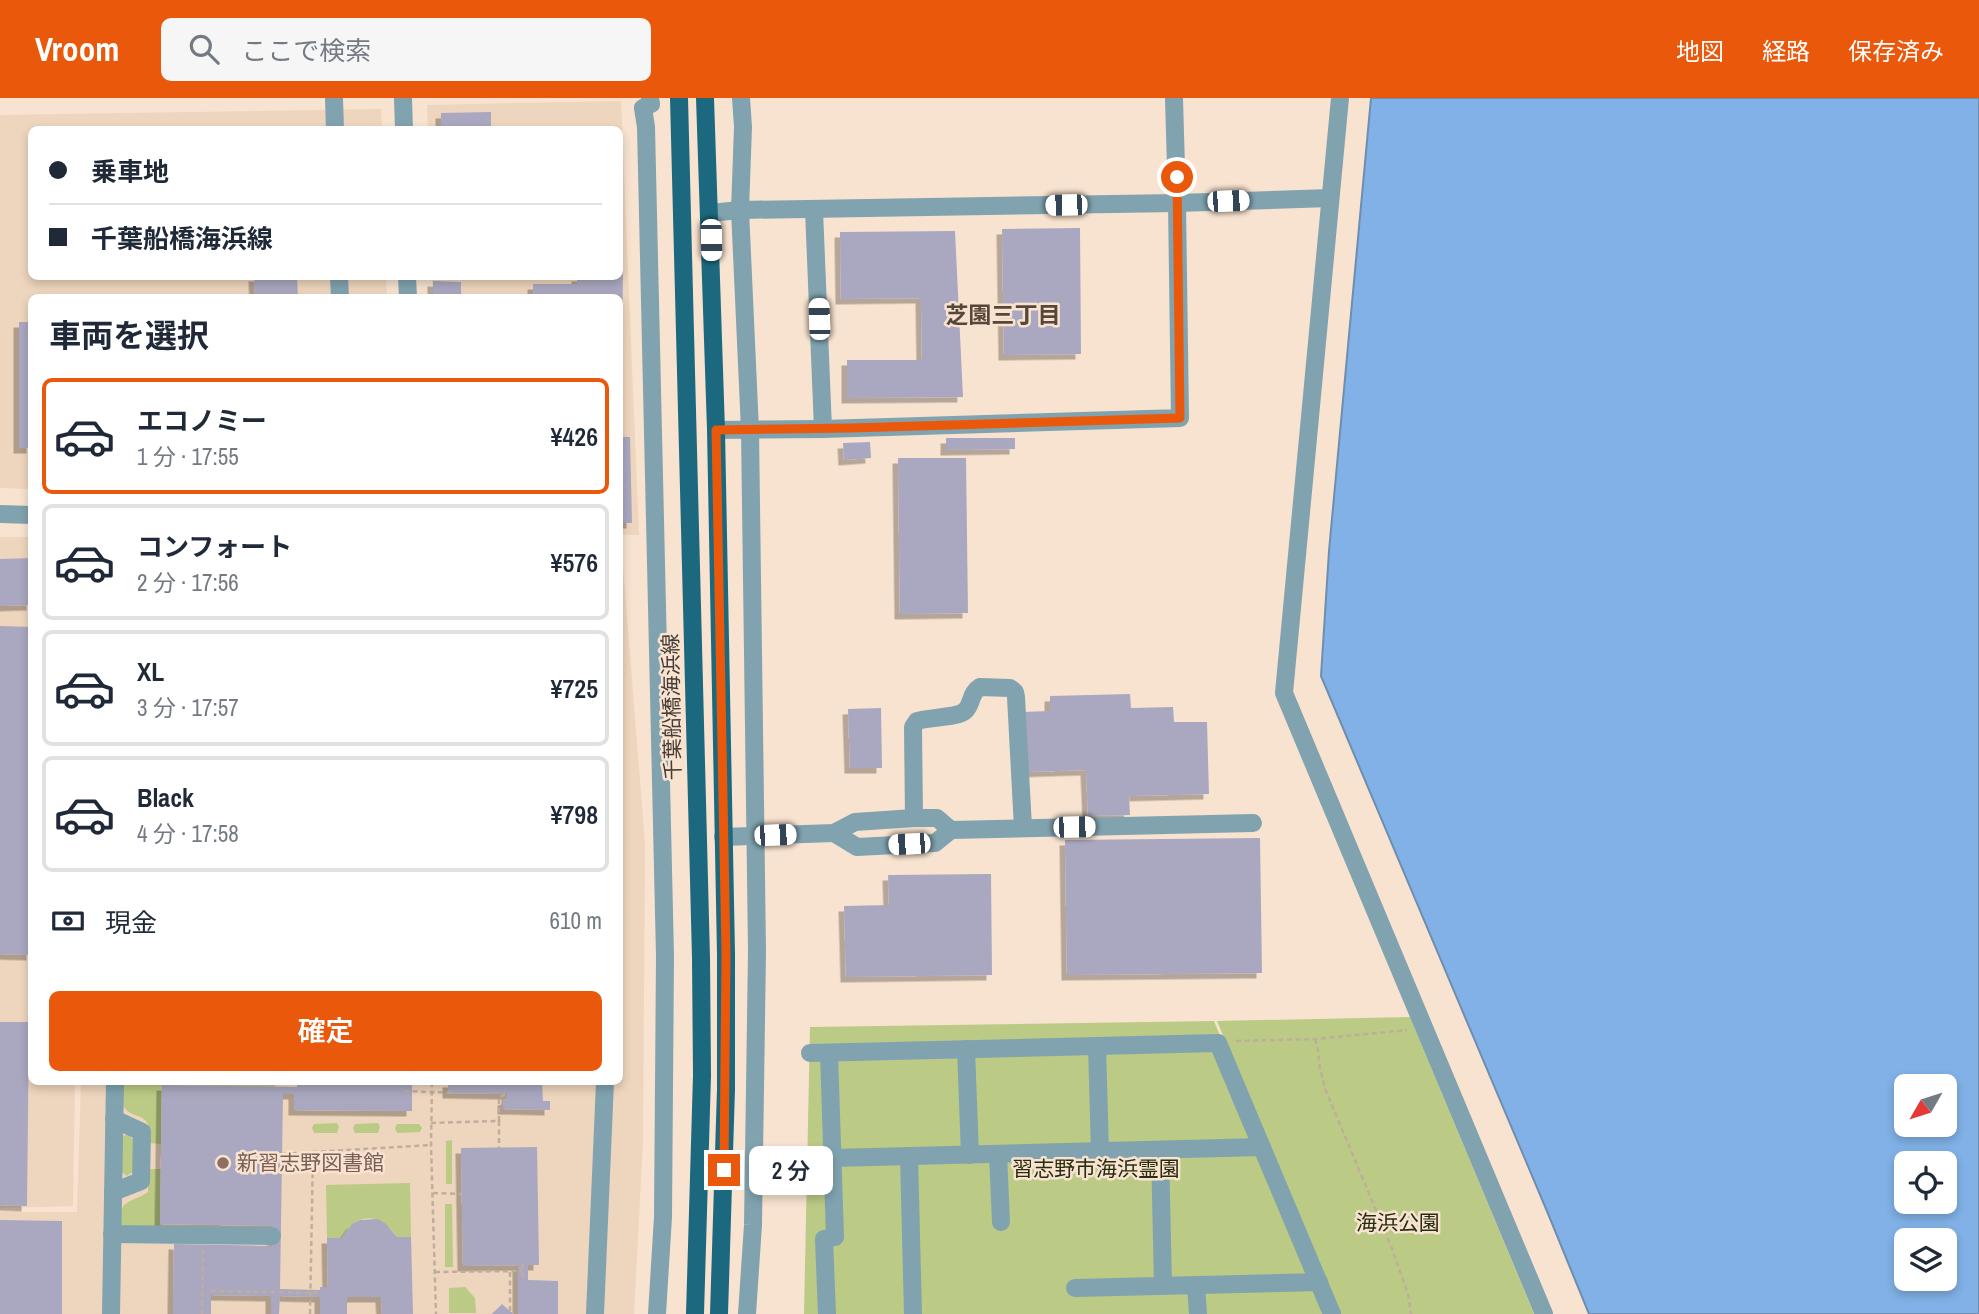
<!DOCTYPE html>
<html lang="ja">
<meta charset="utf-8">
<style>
:root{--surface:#fff;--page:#f6f6f7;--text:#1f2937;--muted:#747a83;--line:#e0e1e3;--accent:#ea580c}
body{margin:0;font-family:"Archivo Narrow","Noto Sans JP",sans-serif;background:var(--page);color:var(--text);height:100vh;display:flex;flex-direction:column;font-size:26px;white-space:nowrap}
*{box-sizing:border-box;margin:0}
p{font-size:23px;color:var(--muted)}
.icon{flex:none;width:38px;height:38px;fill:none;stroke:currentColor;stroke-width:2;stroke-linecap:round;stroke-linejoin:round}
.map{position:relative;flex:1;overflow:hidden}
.side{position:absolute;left:28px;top:196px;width:595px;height:791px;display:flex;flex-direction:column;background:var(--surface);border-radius:10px;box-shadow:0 4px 10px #0003}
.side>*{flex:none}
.top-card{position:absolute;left:28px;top:28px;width:595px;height:154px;border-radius:10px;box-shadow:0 4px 10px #0003;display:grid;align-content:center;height:154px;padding:0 21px;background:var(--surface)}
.needle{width:46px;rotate:231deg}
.fabs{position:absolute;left:1894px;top:976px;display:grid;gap:14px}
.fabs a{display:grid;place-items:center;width:63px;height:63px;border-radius:10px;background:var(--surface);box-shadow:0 4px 10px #0003;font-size:35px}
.end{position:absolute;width:32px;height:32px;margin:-16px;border:9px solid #ea580c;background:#fff;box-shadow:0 0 0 4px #fff}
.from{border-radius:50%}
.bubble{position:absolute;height:49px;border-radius:10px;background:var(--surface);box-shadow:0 4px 10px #0003;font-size:23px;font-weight:600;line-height:49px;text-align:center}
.car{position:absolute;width:21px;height:42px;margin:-21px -10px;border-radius:9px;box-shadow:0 0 5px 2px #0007;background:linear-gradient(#fff 24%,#345 0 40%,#fff 0 76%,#345 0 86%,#fff 0)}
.top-card b{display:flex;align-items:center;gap:24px;height:66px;font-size:26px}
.top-card b+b{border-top:2px solid var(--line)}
.top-card i{width:18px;height:18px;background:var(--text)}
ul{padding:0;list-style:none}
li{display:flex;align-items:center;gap:21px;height:116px;margin:0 14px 10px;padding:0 7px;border:4px solid var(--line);border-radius:10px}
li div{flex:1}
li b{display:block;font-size:26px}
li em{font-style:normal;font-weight:600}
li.on{border-color:var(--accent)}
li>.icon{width:63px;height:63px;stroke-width:1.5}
h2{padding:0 21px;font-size:32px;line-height:84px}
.pay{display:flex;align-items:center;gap:18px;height:77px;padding:0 21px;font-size:26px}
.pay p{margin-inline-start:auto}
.primary-button{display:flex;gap:14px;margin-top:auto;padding:14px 21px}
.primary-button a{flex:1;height:80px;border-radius:10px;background:var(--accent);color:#fff;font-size:28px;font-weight:600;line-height:80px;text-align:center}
header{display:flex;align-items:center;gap:42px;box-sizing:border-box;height:98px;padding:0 35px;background:var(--accent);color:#fff}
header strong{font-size:33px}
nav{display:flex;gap:38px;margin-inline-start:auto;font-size:24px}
.search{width:490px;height:63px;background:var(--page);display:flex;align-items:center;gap:18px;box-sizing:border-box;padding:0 24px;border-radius:10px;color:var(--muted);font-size:26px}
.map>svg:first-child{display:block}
.built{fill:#eed5bd}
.green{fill:#bbca85}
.water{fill:#81b1e6;stroke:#6e8eb1;stroke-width:2;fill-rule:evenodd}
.building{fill:#a9a8c0;filter:url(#shadow)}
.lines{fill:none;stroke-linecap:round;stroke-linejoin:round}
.path{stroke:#bfae9e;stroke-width:2.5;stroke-dasharray:5 3.5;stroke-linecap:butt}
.minor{stroke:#80a3af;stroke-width:18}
.major{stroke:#1c697f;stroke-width:18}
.route{stroke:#ea580c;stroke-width:9}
.education-dot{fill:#8d6e63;stroke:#f8e3d0;stroke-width:2.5}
.labels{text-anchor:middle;stroke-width:5;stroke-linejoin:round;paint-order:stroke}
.street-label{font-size:21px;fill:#433b34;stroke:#f8e3d0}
.education-label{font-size:21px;fill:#785e54;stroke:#f8e3d0;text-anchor:start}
.park-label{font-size:21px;fill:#272c0e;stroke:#f8e3d0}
.neighbourhood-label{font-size:23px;font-weight:bold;fill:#584738;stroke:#f8e3d0}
</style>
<header>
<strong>Vroom</strong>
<div class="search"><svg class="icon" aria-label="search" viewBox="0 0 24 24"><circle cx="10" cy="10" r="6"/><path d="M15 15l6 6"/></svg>ここで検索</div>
<nav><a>地図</a><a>経路</a><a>保存済み</a></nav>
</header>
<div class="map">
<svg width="1979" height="1216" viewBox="0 0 1979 1216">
<defs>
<filter id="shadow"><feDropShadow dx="-5.5" dy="5.5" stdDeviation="0" flood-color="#0004"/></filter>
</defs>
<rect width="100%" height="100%" fill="#f8e3d0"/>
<g class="built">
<path d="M 621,3 L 639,437 L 620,437 L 620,200 L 433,199 L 432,179 L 620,178 L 620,32 L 428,31 L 427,7 Z"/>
<path d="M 381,11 L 382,31 L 32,32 L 32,178 L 386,179 L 387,199 L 32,200 L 31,391 L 0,390 L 0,17 Z"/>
<path d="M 0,439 L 31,439 L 32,984 L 75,984 L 73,1108 L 0,1110 Z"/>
<path d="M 620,456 L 622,456 L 645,746 L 643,1043 L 634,1216 L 0,1216 L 0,1114 L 77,1114 L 81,984 L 620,984 Z"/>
</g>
<g class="green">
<path d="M 1410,919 L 1534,1216 L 1338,1216 L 1217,923 Z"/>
<path d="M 1214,923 L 1335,1216 L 804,1216 L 810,929 Z"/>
<path d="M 119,984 L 275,984 L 275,989 L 162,987 L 161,1046 L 148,1045 L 148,1026 C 144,1020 141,1019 135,1017 C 119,1011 119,998 119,984 Z"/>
<path d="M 337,1025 L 339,1029 L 337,1035 L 314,1035 L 312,1030 L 314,1026 Z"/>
<path d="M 378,1025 L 380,1029 L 378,1035 L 355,1035 L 353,1030 L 355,1026 Z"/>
<path d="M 397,1026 L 419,1026 L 422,1030 L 420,1034 L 397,1035 L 395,1030 Z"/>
<path d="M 127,1036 L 134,1042 L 134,1073 L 127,1078 L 120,1073 L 122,1039 Z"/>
<path d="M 452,1042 L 452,1086 L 446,1086 L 446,1043 Z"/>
<path d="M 148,1071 L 161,1071 L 160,1130 L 121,1129 C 122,1124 120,1115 122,1111 C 125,1102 141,1100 148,1094 Z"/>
<path d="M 410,1085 L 411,1139 L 397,1139 C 381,1115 356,1113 342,1140 L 327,1140 L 326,1087 Z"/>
<path d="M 445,1106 L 452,1106 L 453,1169 L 445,1169 Z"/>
<path d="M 465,1189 L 475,1200 L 476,1215 L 449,1215 L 449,1190 Z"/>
</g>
<path class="water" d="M 1371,0 L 1979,0 L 1979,1216 L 1589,1216 L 1549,1118 L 1321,578 L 1329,453 ZM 1906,989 L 1944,989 L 1944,1027 L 1906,1027 ZM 1906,1066 L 1944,1066 L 1944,1104 L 1906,1104 ZM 1906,1143 L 1944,1143 L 1944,1181 L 1906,1181 Z"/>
<g class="building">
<path d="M 491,14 L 491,32 L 441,32 L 441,15 Z"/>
<path d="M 1080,130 L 1081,256 L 1004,257 L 1002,131 Z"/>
<path d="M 955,133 L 963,299 L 847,300 L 847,262 L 922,262 L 921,200 L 841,201 L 840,134 Z"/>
<path d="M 620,173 L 623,173 L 622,255 L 620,255 L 620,200 L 533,200 L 533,186 L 577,186 L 577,178 L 620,178 Z"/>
<path d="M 254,178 L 297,178 L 298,200 L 255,200 Z"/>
<path d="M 433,183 L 461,184 L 461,200 L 433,200 Z"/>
<rect x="19" y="224" width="13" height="126"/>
<path d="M 620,339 L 630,339 L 632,425 L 620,425 Z"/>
<path d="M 946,340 L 1015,340 L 1015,351 L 946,352 Z"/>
<path d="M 870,344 L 871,360 L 844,362 L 843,345 Z"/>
<path d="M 898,360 L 966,360 L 968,515 L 900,516 Z"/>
<path d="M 32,460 L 32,507 L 0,508 L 0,461 Z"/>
<path d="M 0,528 L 32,529 L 32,857 L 0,856 Z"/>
<path d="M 1130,596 L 1131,610 L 1173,609 L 1174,624 L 1207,624 L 1209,696 L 1129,698 L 1130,717 L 1088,718 L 1086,672 L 1024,674 L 1022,614 L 1050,613 L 1050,598 Z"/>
<path d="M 881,610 L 882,670 L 850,670 L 848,611 Z"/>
<path d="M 1260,740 L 1262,875 L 1067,877 L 1065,742 Z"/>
<path d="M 991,776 L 992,877 L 846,879 L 844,808 L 889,807 L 888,777 Z"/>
<path d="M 0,924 L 29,924 L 27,1108 L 0,1107 Z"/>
<path d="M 297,984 L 412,984 L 412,1013 L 294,1012 L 294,996 L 283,996 L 280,1191 L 320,1192 L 320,1189 L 328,1189 L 327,1140 L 342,1140 L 352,1126 L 360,1122 L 378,1121 L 386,1126 L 397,1139 L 411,1139 L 413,1216 L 382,1216 L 381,1199 L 347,1199 L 347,1216 L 320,1216 L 320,1199 L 280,1198 L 279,1216 L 271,1216 L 271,1198 L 211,1197 L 211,1216 L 173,1216 L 174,1146 L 272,1148 L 273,1128 L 160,1126 L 162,987 L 297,989 Z"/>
<path d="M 448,984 L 542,984 L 543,1003 L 550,1003 L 550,1012 L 503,1011 L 503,1002 L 507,1001 L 507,996 L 448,995 Z"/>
<path d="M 537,1049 L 539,1167 L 528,1167 L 528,1182 L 558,1183 L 558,1216 L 518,1216 L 518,1167 L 463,1168 L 461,1050 Z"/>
<path d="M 0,1122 L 62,1123 L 62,1216 L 0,1216 Z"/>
<path d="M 502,1206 L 510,1213 L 514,1216 L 492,1216 Z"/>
</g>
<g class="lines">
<g class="path">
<path d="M 1315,941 L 1318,952 L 1320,971 L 1326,993 L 1391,1148 L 1408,1196 L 1411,1216"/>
<path d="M 1236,943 L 1315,941 L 1407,932"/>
<path d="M 432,984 L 431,1047 L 436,1216"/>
<path d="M 404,993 L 454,995"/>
<path d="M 499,1023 L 499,1050"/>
<path d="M 431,1025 L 499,1023 L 499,999 L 507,996"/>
<path d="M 283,1056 L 313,1054"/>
<path d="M 433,1095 L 461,1096"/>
<path d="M 522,1166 L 523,1183"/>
<path d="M 435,1174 L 522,1173"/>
<path d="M 510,1174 L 510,1213"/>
<path d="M 211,1193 L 320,1195"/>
<path d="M 202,1216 L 203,1153"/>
<path d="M 310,1216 L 313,1054 L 431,1047"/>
</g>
<g class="minor">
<path d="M 334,0 L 335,32"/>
<path d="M 403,0 L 404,32"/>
<path d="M 650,0 L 651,6 L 643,10 L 646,29 L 665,858 L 663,1119 L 657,1216"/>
<path d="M 741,0 L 743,29 L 740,112 L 750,332 L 757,853 L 753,1127 L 747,1216"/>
<path d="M 1340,0 L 1284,595 L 1544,1216"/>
<path d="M 814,112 L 823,331"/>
<path d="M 710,115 L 740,112 L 1177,105 L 1330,100"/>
<path d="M 339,178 L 340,200"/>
<path d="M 407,178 L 408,200"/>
<path d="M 716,332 L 823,331 L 1180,320 L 1177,105 L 1174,0"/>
<path d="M 0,416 L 32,417"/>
<path d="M 914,720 L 913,629 L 917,623 C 929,619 959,620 966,612 C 973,604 970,595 980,589 L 1010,590 L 1015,594 L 1016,599 L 1023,730"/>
<path d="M 834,735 L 857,749 L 935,745 L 951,732 L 1253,725"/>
<path d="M 723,739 L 834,735 L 855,724 L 914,720 L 937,720 L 951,732"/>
<path d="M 1097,948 L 1100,1054"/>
<path d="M 966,951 L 970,1057"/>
<path d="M 810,955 L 1218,945 L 1332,1216"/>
<path d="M 1160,1052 L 1163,1188"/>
<path d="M 998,1056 L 1001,1124"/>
<path d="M 909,1058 L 913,1216"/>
<path d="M 833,1060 L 1262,1049"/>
<path d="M 113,1094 L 141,1083 L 142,1034 L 114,1021"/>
<path d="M 112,1136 L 272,1138"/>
<path d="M 1196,1187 L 1198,1216"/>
<path d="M 1075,1190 L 1319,1184"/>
<path d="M 111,1216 L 115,984"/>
<path d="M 595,1216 L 605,984"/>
<path d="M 827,1216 L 824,1141 L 835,1139 L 829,955"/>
</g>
<g class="major">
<path d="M 679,0 L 701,860 L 702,977 L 695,1216"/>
<path d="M 705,0 L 716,332 L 726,856 L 726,991 L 719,1216"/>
</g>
</g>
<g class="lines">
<path class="route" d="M 724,1072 L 726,856 L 716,332 L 851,330 L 1180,320 L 1177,79"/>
</g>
<circle class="education-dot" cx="223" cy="1065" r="7"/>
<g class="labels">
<g class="street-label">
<text transform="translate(672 609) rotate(-91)" y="7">千葉船橋海浜線</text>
</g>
<g class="education-label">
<text x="237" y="1072">新習志野図書館</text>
</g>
<g class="park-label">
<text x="1096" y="1078">習志野市海浜霊園</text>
<text x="1398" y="1132">海浜公園</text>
</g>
<g class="neighbourhood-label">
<text x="1003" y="225">芝園三丁目</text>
</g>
</g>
</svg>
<div class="fabs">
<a><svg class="needle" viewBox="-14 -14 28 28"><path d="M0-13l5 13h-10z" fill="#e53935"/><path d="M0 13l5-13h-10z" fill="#747a83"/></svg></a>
<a><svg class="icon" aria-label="locate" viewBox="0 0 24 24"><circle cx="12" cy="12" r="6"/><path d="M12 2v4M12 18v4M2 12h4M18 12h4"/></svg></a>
<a><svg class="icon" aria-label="layers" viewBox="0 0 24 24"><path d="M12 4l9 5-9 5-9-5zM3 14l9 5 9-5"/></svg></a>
</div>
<i class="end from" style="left:1177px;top:79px"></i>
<i class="end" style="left:724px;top:1072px"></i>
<div class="bubble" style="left:749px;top:1048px;width:84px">2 分</div>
<i class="car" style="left:1228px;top:103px;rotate:88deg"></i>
<i class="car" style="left:1066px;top:107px;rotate:269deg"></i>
<i class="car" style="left:711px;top:142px;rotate:179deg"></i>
<i class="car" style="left:819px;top:221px;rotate:358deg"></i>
<i class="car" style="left:1074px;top:729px;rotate:89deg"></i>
<i class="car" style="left:775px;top:737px;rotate:88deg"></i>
<i class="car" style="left:909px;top:746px;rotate:267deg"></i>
<div class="top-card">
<b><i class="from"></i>乗車地</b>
<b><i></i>千葉船橋海浜線</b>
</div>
<section class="side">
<h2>車両を選択</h2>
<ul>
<li class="on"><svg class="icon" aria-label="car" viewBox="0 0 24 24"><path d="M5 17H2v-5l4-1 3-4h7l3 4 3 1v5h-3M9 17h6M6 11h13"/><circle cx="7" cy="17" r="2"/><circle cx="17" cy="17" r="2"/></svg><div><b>エコノミー</b><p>1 分 · 17:55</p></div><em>¥426</em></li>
<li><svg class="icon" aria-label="car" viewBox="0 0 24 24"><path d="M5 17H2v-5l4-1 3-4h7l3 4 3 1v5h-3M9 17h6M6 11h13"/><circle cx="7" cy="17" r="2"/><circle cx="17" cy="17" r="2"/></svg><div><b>コンフォート</b><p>2 分 · 17:56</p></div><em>¥576</em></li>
<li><svg class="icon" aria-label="car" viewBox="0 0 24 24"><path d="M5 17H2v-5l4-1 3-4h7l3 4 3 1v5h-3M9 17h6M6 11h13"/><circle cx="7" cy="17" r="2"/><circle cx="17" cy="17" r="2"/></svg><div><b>XL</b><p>3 分 · 17:57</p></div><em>¥725</em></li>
<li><svg class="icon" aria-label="car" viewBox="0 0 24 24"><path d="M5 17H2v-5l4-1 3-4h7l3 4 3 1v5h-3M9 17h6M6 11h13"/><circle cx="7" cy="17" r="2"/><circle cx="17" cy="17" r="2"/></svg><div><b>Black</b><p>4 分 · 17:58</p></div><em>¥798</em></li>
</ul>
<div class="pay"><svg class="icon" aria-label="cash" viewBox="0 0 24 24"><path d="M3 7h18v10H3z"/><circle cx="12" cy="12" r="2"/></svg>現金<p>610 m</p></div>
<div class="primary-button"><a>確定</a></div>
</section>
</div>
